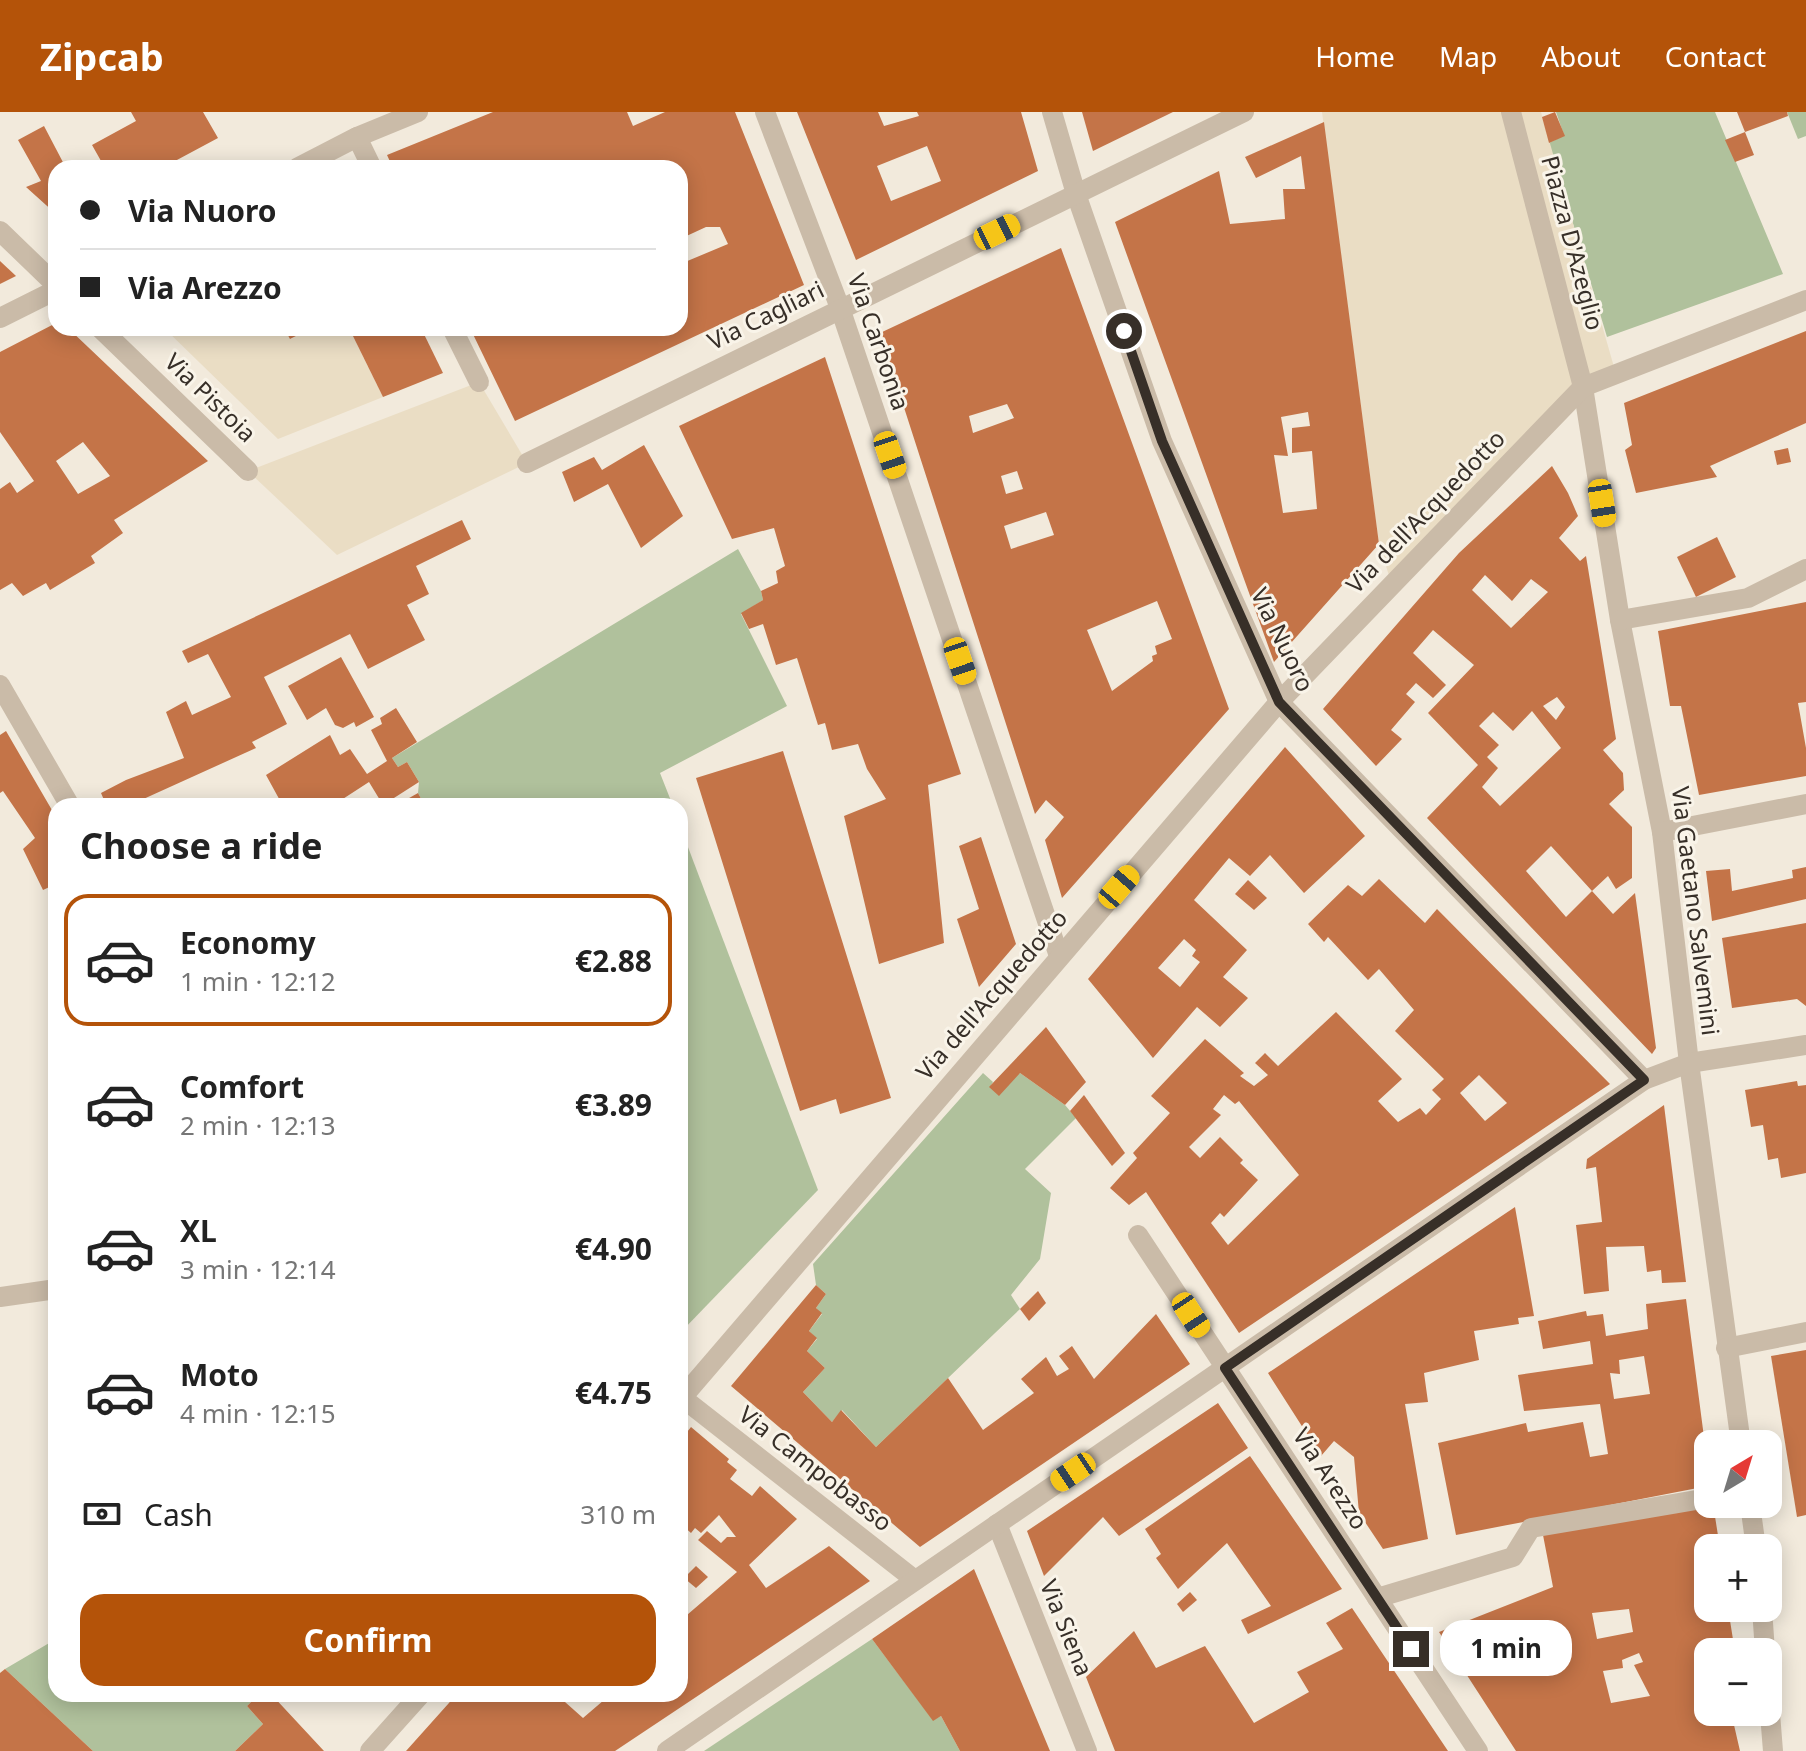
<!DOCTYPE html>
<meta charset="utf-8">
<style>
:root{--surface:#fff;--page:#f2f2f2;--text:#222;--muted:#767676;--line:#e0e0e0;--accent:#b45309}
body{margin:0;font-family:"Noto Sans",sans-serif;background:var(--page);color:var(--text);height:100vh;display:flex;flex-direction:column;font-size:30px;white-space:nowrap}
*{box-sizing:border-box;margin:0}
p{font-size:26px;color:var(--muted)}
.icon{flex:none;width:44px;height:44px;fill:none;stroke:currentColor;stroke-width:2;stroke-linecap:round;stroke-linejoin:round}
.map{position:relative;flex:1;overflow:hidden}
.panel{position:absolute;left:48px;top:686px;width:640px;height:904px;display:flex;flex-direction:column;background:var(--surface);border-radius:24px;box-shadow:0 4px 20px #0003}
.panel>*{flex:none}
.hud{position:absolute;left:48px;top:48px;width:640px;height:176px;border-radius:24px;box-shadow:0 4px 20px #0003;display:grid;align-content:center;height:176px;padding:0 32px;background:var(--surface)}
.needle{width:52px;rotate:38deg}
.tools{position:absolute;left:1694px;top:1318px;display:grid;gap:16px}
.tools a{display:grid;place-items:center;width:88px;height:88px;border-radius:16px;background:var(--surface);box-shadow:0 4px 20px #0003;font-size:40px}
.end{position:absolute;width:36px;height:36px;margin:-18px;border:10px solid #372f28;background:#fff;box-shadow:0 0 0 4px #fff}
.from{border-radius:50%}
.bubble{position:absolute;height:56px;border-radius:24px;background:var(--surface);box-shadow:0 4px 20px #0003;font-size:26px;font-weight:700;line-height:56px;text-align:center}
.car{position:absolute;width:24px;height:48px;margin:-24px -12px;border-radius:10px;box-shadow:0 0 6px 2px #0007;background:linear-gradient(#f5c518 24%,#345 0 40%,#f5c518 0 76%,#345 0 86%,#f5c518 0)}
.hud b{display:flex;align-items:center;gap:28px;height:76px;font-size:30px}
.hud b+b{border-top:2px solid var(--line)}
.hud i{width:20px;height:20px;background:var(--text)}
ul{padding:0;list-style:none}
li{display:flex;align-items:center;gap:24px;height:132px;margin:0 16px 12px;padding:0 16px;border:4px solid transparent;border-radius:24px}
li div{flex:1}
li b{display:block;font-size:30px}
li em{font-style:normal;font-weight:700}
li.current{border-color:var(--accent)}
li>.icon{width:72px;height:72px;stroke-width:1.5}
h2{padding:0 32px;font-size:36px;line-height:96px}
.pay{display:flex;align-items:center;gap:20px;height:88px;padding:0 32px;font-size:30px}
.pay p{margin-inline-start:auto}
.primary-button{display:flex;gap:16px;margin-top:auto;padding:16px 32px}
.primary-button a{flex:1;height:92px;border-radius:24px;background:var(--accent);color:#fff;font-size:32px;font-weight:700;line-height:92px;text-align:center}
header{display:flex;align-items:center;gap:48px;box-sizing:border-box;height:112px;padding:0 40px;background:var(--accent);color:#fff}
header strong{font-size:38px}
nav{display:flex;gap:44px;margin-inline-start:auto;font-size:28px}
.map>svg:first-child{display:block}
.green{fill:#b0c19c}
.plaza{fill:#eaddc4}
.building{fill:#c47448;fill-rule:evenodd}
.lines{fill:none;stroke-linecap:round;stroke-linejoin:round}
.minor{stroke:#cabba8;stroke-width:20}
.route{stroke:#372f28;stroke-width:10}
.labels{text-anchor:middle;stroke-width:6;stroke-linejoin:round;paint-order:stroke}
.street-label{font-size:24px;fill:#372f28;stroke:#f9f4e9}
</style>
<header>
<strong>Zipcab</strong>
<nav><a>Home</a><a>Map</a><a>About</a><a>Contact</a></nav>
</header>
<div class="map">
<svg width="1806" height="1639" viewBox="0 0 1806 1639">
<rect width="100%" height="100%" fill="#f2eadc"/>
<g class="green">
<path d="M 1556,0 L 1715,0 L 1783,162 L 1607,225 L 1549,31 L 1564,23 Z"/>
<path d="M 1787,0 L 1806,0 L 1806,24 L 1798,27 Z"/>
<path d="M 738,437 L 761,479 L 763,488 L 741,502 L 787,594 L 660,661 L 673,694 L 425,694 L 418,681 L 419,670 L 407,650 L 398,655 L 392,646 Z"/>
<path d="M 680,714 L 818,1078 L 682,1219 L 680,1217 Z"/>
<path d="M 983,961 L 993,970 L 990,975 L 1020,961 L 1065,993 L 1076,1006 L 1025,1057 L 1051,1081 L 1040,1147 L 1011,1183 L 1020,1197 L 876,1335 L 842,1298 L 832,1310 L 803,1280 L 825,1256 L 807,1239 L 817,1227 L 809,1219 L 822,1202 L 816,1196 L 826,1182 L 816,1173 L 813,1152 Z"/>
<path d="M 56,1527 L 56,1582 L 259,1582 L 247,1594 L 263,1612 L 235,1639 L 93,1639 L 5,1557 Z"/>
<path d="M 872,1527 L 933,1608 L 941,1604 L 960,1639 L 704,1639 Z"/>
</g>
<g class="plaza">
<path d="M 1322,0 L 1541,0 L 1616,262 L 1583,275 L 1392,473 L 1379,432 Z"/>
<path d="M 164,216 L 284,216 L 291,227 L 312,216 L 349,216 L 383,285 L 278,327 Z"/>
<path d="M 479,270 L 527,351 L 337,443 L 248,359 Z"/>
</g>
<g class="building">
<path d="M 131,0 L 203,0 L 218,26 L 162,56 L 105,56 L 92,33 L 136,9 Z"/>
<path d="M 493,0 L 627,0 L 633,14 L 665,0 L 735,0 L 804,173 L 515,309 L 470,216 L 574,216 L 579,224 L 591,216 L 680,216 L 680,140 L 685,150 L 728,132 L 720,115 L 706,115 L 680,127 L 680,56 L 393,56 L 387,43 Z"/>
<path d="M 797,0 L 878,0 L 884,14 L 919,4 L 917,0 L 1021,0 L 1038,59 L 856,148 ZM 927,34 L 941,69 L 891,89 L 877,54 Z"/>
<path d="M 1082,0 L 1173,0 L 1093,39 Z"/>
<path d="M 1555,0 L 1565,24 L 1549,31 L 1542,5 Z"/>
<path d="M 1737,0 L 1787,0 L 1788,4 L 1745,20 Z"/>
<path d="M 1324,10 L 1379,432 L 1274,550 L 1115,110 L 1219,59 L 1230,112 L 1285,107 L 1283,77 L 1305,77 L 1301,44 L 1256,66 L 1245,45 ZM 1308,300 L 1310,314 L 1292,316 L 1292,341 L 1312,339 L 1317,397 L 1283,401 L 1274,343 L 1288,344 L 1281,305 Z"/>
<path d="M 44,14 L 66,56 L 56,56 L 56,102 L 26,75 L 41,69 L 18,28 Z"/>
<path d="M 1745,20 L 1754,43 L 1735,50 L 1725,28 Z"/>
<path d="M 1061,136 L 1229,597 L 1062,786 L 1045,728 L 1064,705 L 1046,688 L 1035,702 L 880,221 ZM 1007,292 L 1014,306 L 973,321 L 969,304 ZM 1017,359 L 1023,377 L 1006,382 L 1001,364 ZM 1046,400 L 1054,423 L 1011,437 L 1004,414 ZM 1157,489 L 1172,527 L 1155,534 L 1157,542 L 1152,544 L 1153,549 L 1112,579 L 1087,518 Z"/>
<path d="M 0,149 L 16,164 L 0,172 Z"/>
<path d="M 56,211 L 56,216 L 68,216 L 208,349 L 114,408 L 123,421 L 91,444 L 95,451 L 50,478 L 46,471 L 23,484 L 12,471 L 0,478 L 0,377 L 10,370 L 17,381 L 34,369 L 0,320 L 0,240 ZM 83,330 L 110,364 L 78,382 L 56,349 Z"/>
<path d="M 284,216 L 312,216 L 290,227 Z"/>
<path d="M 349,216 L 421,216 L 443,261 L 383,285 Z"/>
<path d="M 1806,219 L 1806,311 L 1710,354 L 1717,365 L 1636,381 L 1625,338 L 1632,333 L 1624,291 Z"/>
<path d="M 825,245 L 961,662 L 928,673 L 944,831 L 879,852 L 844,704 L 886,687 L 867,657 L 858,632 L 832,638 L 825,611 L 818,613 L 797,546 L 776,553 L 763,512 L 749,517 L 741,501 L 763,488 L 761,479 L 778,471 L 776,459 L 785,454 L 774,416 L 732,427 L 679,314 Z"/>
<path d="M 644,333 L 683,404 L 641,436 L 608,372 L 574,390 L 562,360 L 594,345 L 602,358 Z"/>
<path d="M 1788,336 L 1791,350 L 1777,353 L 1774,339 Z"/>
<path d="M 1552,354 L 1568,381 L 1578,404 L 1559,426 L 1580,449 L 1586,444 L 1616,627 L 1603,638 L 1623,661 L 1624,678 L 1609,692 L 1632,715 L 1632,766 L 1616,777 L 1608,764 L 1592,779 L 1613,802 L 1635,781 L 1656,936 L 1652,942 L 1427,706 L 1478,653 L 1428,601 L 1474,553 L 1433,518 L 1413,541 L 1446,573 L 1433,586 L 1416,571 L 1406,582 L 1415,590 L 1391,618 L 1402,627 L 1376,654 L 1323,597 L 1459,441 ZM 1485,463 L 1512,489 L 1531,467 L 1548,480 L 1511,516 L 1472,478 ZM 1557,585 L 1565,595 L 1556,608 L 1543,594 ZM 1532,599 L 1561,636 L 1500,694 L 1482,675 L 1498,656 L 1487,645 L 1499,633 L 1479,614 L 1493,600 L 1513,619 ZM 1551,734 L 1592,779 L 1566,805 L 1526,759 Z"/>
<path d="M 462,408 L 471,427 L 416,454 L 429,482 L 407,493 L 425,528 L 368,557 L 350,522 L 264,565 L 287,612 L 252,630 L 256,636 L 128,694 L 97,694 L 104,688 L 101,681 L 126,668 L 184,646 L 166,600 L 186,589 L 192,603 L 231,585 L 208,542 L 188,551 L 182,539 Z"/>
<path d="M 1717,425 L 1736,465 L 1696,485 L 1677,445 Z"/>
<path d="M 1806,490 L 1806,590 L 1798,591 L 1806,636 L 1806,664 L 1699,683 L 1681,594 L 1670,594 L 1658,519 Z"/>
<path d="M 341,545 L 374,605 L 356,615 L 354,610 L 343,616 L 335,613 L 326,596 L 307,608 L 288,574 Z"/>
<path d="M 396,596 L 417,630 L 392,646 L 398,655 L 407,650 L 419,670 L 383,693 L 369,670 L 332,694 L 283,694 L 266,663 L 330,623 L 340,643 L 350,637 L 367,662 L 387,649 L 371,618 L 382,612 L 380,606 Z"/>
<path d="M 6,619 L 56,705 L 56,772 L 43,778 L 23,737 L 35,726 L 3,679 L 0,681 L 0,623 Z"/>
<path d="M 1285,635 L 1365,724 L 1304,781 L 1270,743 L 1250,764 L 1229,746 L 1194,788 L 1247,838 L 1223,865 L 1248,886 L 1220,915 L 1197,895 L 1153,946 L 1088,867 ZM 1184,827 L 1196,838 L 1192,844 L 1200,850 L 1180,875 L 1158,856 Z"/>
<path d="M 783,639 L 891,986 L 840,1002 L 836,987 L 800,999 L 696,666 Z"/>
<path d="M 418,681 L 425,694 L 395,694 Z"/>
<path d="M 981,725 L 1016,832 L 979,875 L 957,807 L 979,797 L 959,734 Z"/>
<path d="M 1806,755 L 1806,787 L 1712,809 L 1706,759 L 1730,757 L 1732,779 L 1793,766 L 1792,758 Z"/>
<path d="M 1379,767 L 1425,811 L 1437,797 L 1610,972 L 1239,1221 L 1146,1080 L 1129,1093 L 1110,1076 L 1137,1046 L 1133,1041 L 1170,1001 L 1151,984 L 1205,927 L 1244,961 L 1240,964 L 1254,974 L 1268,963 L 1255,951 L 1265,941 L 1278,954 L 1336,900 L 1402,967 L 1378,989 L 1398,1010 L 1420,996 L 1426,1003 L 1441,987 L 1432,978 L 1444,967 L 1395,919 L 1414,898 L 1379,857 L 1368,868 L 1328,825 L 1324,830 L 1308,812 L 1348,773 L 1362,784 ZM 1479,963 L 1507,991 L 1485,1009 L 1460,981 ZM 1224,983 L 1235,992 L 1239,989 L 1299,1063 L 1228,1133 L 1211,1111 L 1220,1101 L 1224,1105 L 1258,1068 L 1240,1051 L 1243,1048 L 1220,1025 L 1200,1046 L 1189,1035 L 1221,1003 L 1213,997 Z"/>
<path d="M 1248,768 L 1267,786 L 1254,798 L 1235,782 Z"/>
<path d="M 1806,811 L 1806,894 L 1797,887 L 1732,896 L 1722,826 Z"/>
<path d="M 1046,915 L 1086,970 L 1065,993 L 1020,961 L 999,984 L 989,975 Z"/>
<path d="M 1797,969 L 1798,974 L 1806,973 L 1806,1061 L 1781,1066 L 1778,1046 L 1768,1048 L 1763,1013 L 1751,1015 L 1745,978 Z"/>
<path d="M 1084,983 L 1125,1041 L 1112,1054 L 1070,999 Z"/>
<path d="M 1664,993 L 1686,1170 L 1662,1171 L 1661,1158 L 1647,1160 L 1644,1134 L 1606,1135 L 1609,1179 L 1584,1182 L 1576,1113 L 1602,1110 L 1596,1055 L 1586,1057 L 1587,1047 Z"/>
<path d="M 1515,1095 L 1534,1204 L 1518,1206 L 1519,1212 L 1474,1219 L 1479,1248 L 1424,1261 L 1428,1290 L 1405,1292 L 1428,1427 L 1383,1437 L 1359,1401 L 1354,1345 L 1334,1329 L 1321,1344 L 1268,1261 Z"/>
<path d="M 816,1173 L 826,1182 L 816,1196 L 822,1201 L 809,1219 L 817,1226 L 807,1239 L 825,1256 L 803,1280 L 832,1310 L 841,1298 L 876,1335 L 948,1266 L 983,1318 L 1034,1281 L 1021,1267 L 1046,1245 L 1057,1264 L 1069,1257 L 1059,1244 L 1072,1234 L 1094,1267 L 1156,1202 L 1190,1252 L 920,1435 L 731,1274 Z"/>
<path d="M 1038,1179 L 1046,1191 L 1029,1209 L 1020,1197 Z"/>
<path d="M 1686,1187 L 1708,1356 L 1708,1374 L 1456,1423 L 1438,1331 L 1526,1311 L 1528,1320 L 1583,1310 L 1590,1345 L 1608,1342 L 1600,1292 L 1524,1299 L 1518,1263 L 1593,1252 L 1590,1229 L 1543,1237 L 1538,1209 L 1586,1199 L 1587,1204 L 1603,1202 L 1606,1224 L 1648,1217 L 1646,1192 ZM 1644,1244 L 1650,1282 L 1614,1287 L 1610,1261 L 1620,1262 L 1619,1248 Z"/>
<path d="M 56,1203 L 56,1221 L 48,1207 Z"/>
<path d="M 1806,1238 L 1806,1403 L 1797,1405 L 1771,1244 Z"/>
<path d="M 1218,1291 L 1248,1336 L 1119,1424 L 1103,1405 L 1044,1464 L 1027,1419 Z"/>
<path d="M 691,1315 L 729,1347 L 727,1350 L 737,1358 L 730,1367 L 752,1384 L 760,1374 L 797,1407 L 749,1453 L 766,1476 L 829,1434 L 870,1469 L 615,1639 L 406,1639 L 457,1582 L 556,1582 L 583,1606 L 611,1582 L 680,1582 L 680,1509 L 737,1460 L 698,1428 L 707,1419 L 721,1431 L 727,1425 L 736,1425 L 719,1403 L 701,1421 L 695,1416 L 691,1421 L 681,1412 L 686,1407 L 680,1403 L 680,1329 Z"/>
<path d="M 1250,1344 L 1342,1477 L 1248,1522 L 1241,1508 L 1271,1494 L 1227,1431 L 1178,1477 L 1156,1446 L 1161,1442 L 1145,1417 Z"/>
<path d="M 1713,1392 L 1720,1436 L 1708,1436 L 1708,1496 L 1728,1496 L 1735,1540 L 1708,1540 L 1708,1600 L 1731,1600 L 1740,1639 L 1516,1639 L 1439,1520 L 1553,1475 L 1543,1423 ZM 1629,1497 L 1633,1520 L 1597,1527 L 1592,1501 ZM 1639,1541 L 1643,1550 L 1634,1553 L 1650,1584 L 1611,1591 L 1603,1559 L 1623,1556 L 1622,1548 Z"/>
<path d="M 696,1454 L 708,1465 L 696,1476 L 684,1466 Z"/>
<path d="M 974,1457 L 1050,1639 L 960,1639 L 941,1604 L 933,1609 L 872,1527 Z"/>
<path d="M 1190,1480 L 1197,1488 L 1183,1500 L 1177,1492 Z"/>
<path d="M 1352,1496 L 1448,1639 L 1115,1639 L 1086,1565 L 1134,1519 L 1156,1556 L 1205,1534 L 1254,1611 L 1309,1580 L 1297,1560 L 1343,1537 L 1326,1511 Z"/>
<path d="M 5,1557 L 93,1639 L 0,1639 L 0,1561 Z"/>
<path d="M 259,1582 L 271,1582 L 324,1639 L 235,1639 L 263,1612 L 247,1594 Z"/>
</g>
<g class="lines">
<g class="minor">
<path d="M 765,0 L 840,196 L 1059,844"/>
<path d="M 1052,0 L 1076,82 L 1162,329 L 1279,590 L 1644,968"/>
<path d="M 1511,0 L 1583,275 L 1620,508 L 1662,720 L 1689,951 L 1741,1332"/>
<path d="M 357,25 L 372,56"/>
<path d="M 297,56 L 357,25 L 418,0"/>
<path d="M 0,119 L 56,173"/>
<path d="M 0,206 L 56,178"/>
<path d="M 100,216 L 248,359"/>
<path d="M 452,216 L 479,270"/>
<path d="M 527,351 L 1244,0"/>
<path d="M 1620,508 L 1748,486 L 1806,457"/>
<path d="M 0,573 L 70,694"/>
<path d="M 1662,720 L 1806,692"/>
<path d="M 1138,1123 L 1478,1639"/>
<path d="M 0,1185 L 56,1177"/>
<path d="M 1726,1236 L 1806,1220"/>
<path d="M 680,1284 L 915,1468"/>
<path d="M 680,1288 L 1279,590 L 1583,275 L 1806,188"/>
<path d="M 1750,1392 L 1756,1436"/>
<path d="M 997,1412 L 1087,1639"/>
<path d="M 1377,1486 L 1513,1445 L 1531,1416 L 1708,1386"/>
<path d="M 1762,1496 L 1765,1540"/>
<path d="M 1768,1576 L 1773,1639"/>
<path d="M 370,1639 L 421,1582"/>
<path d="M 667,1639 L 1644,968 L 1689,951 L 1806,933"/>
</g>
</g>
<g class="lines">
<path class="route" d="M 1124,219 L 1162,329 L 1279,590 L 1644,968 L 1225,1256 L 1411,1537"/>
</g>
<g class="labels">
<g class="street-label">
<text transform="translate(1572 131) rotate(75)" y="8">Piazza D'Azeglio</text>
<text transform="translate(766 204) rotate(-26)" y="8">Via Cagliari</text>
<text transform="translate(878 230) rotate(71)" y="8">Via Carbonia</text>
<text transform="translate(210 286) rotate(44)" y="8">Via Pistoia</text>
<text transform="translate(1426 400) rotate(-46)" y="8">Via dell'Acquedotto</text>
<text transform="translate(1282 528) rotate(64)" y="8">Via Nuoro</text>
<text transform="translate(1695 799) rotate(83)" y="8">Via Gaetano Salvemini</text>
<text transform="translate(992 883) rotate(-49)" y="8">Via dell'Acquedotto</text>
<text transform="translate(815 1357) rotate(38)" y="8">Via Campobasso</text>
<text transform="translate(1330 1367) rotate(57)" y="8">Via Arezzo</text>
<text transform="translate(1066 1516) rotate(68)" y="8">Via Siena</text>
</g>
</g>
</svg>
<div class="tools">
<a><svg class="needle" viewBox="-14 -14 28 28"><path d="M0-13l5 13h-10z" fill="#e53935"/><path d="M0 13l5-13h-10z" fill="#767676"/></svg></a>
<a>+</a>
<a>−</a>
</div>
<i class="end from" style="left:1124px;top:219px"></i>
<i class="end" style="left:1411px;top:1537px"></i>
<div class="bubble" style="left:1440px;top:1508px;width:132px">1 min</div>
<i class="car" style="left:997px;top:120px;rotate:64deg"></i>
<i class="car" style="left:890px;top:343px;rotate:161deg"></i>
<i class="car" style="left:1602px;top:391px;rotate:171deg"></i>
<i class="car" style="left:960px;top:549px;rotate:161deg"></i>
<i class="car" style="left:1119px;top:775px;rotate:41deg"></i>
<i class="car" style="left:1191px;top:1203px;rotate:147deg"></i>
<i class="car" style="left:1073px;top:1360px;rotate:236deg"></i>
<div class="hud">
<b><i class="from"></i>Via Nuoro</b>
<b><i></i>Via Arezzo</b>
</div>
<section class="panel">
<h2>Choose a ride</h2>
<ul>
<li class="current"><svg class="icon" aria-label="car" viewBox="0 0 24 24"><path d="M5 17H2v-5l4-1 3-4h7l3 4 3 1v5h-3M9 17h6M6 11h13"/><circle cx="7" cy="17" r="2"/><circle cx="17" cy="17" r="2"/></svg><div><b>Economy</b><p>1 min · 12:12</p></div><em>€2.88</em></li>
<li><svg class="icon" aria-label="car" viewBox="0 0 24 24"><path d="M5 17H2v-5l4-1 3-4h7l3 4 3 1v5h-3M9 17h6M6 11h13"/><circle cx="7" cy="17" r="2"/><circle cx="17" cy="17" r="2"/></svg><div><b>Comfort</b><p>2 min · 12:13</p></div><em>€3.89</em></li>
<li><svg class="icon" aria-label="car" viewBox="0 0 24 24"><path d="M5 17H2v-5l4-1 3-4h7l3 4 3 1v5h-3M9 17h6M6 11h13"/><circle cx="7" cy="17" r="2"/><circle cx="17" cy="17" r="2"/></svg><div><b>XL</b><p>3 min · 12:14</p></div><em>€4.90</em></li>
<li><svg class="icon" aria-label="car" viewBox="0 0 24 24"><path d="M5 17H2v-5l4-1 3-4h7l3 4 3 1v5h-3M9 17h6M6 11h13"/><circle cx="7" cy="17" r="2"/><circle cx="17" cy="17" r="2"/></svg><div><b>Moto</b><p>4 min · 12:15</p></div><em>€4.75</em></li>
</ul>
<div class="pay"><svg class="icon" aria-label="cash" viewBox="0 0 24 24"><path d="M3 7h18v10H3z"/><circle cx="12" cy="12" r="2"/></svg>Cash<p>310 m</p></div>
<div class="primary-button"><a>Confirm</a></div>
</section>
</div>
